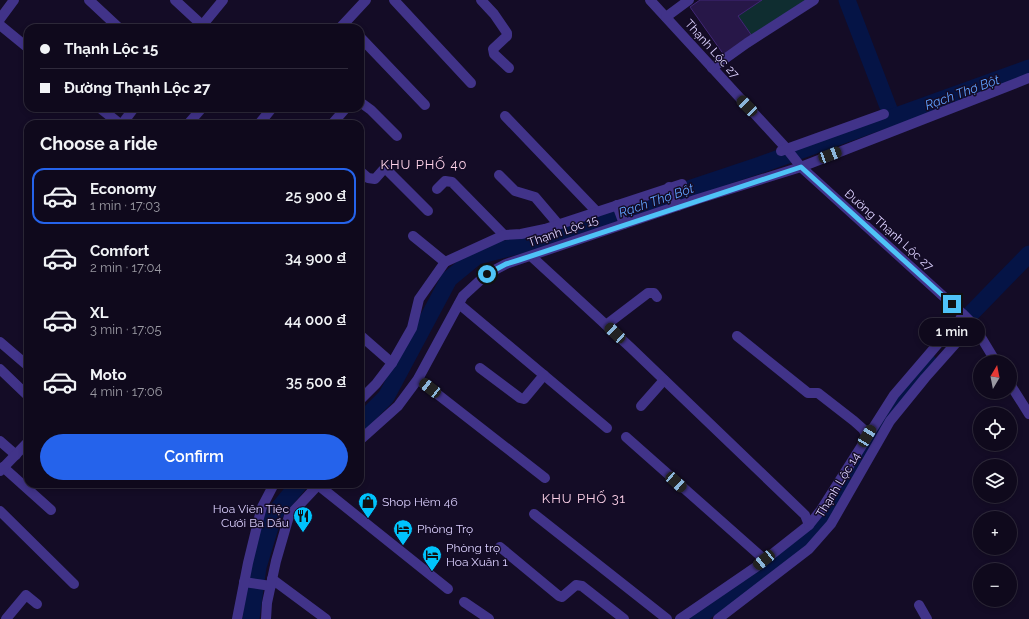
<!DOCTYPE html>
<meta charset="utf-8">
<style>
:root{--surface:#0f091c;--page:#181225;--text:#f1f3f6;--muted:#9b9aa3;--line:#2f2a3b;--accent:#2563eb}
body{margin:0;font-family:Raleway,sans-serif;background:var(--page);color:var(--text);height:100vh;display:flex;flex-direction:column;font-size:15px;white-space:nowrap}
*{box-sizing:border-box;margin:0}
p{font-size:13px;color:var(--muted)}
.icon{flex:none;width:22px;height:22px;fill:none;stroke:currentColor;stroke-width:2;stroke-linecap:round;stroke-linejoin:round}
.map{position:relative;flex:1;overflow:hidden}
.details{position:absolute;left:24px;top:120px;width:340px;height:368px;display:flex;flex-direction:column;background:var(--surface);border-radius:12px;box-shadow:0 2px 6px #0003,0 0 0 1px var(--line)}
.details>*{flex:none}
.hud{position:absolute;left:24px;top:24px;width:340px;height:88px;border-radius:12px;box-shadow:0 2px 6px #0003,0 0 0 1px var(--line);display:grid;align-content:center;height:88px;padding:0 16px;background:var(--surface)}
.needle{width:26px;rotate:10deg}
.controls{position:absolute;left:973px;top:355px;display:grid;gap:8px}
.controls a{display:grid;place-items:center;width:44px;height:44px;border-radius:50%;background:var(--surface);box-shadow:0 2px 6px #0003,0 0 0 1px var(--line);font-size:20px}
.end{position:absolute;width:18px;height:18px;margin:-9px;border:5px solid #4fc3f7;background:#111;box-shadow:0 0 0 2px #111}
.from{border-radius:50%}
.bubble{position:absolute;height:28px;border-radius:14px;background:var(--surface);box-shadow:0 2px 6px #0003,0 0 0 1px var(--line);font-size:13px;font-weight:600;line-height:28px;text-align:center}
.car{position:absolute;width:12px;height:24px;margin:-12px -6px;border-radius:5px;box-shadow:0 0 3px 1px #0007;background:linear-gradient(#222 24%,#8ab4d8 0 40%,#222 0 76%,#8ab4d8 0 86%,#222 0)}
.hud b{display:flex;align-items:center;gap:14px;height:38px;font-size:15px}
.hud b+b{border-top:1px solid var(--line)}
.hud i{width:10px;height:10px;background:var(--text)}
ul{padding:0;list-style:none}
li{display:flex;align-items:center;gap:12px;height:56px;margin:0 8px 6px;padding:0 8px;border:2px solid transparent;border-radius:12px}
li div{flex:1}
li b{display:block;font-size:15px}
li em{font-style:normal;font-weight:600}
li.on{border-color:var(--accent)}
li>.icon{width:36px;height:36px;stroke-width:1.5}
h2{padding:0 16px;font-size:18px;line-height:48px}
.action{display:flex;gap:8px;margin-top:auto;padding:8px 16px}
.action a{flex:1;height:46px;border-radius:24px;background:var(--accent);color:#fff;font-size:16px;font-weight:600;line-height:46px;text-align:center}
.map>svg:first-child{display:block}
.green{fill:#0f2d30}
.lines{fill:none;stroke-linecap:round;stroke-linejoin:round}
.river{stroke:#051446;stroke-width:17}
.building{fill:#271748;stroke:#412776}
.minor{stroke:#413389;stroke-width:10}
.route{stroke:#4fc3f7;stroke-width:5}
.labels{text-anchor:middle;stroke-width:3;stroke-linejoin:round;paint-order:stroke}
.street-label{font-size:12px;fill:#dcd1ff;stroke:#140c26}
.poi-label{font-size:12px;fill:#dcd1ff;stroke:#140c26;text-anchor:start}
.water-label{font-size:13px;font-style:italic;fill:#5fa0ff;stroke:#140c26}
.neighbourhood-label{font-size:13px;letter-spacing:1px;fill:#ffd3e9;stroke:#140c26}
</style>
<div class="map">
<svg width="1029" height="619" viewBox="0 0 1029 619">
<rect width="100%" height="100%" fill="#140c26"/>
<path class="green" d="M 762,0 L 806,0 L 752,36 L 738,16 Z"/>
<g class="lines">
<g class="river">
<path d="M 847,0 L 892,117"/>
<path d="M 954,331 L 1029,254"/>
<path d="M 360,423 L 386,397 L 449,279 L 477,256 L 521,245 L 760,165 L 1029,68"/>
<path d="M 251,619 L 258,567 L 274,514 L 299,484"/>
<path d="M 695,619 L 807,539 L 830,511 L 886,415 L 928,362"/>
</g>
</g>
<path class="building" d="M 700,0 L 762,0 L 738,16 L 752,36 L 724,55 L 690,7 Z"/>
<g class="lines">
<g class="minor">
<path d="M 89,0 L 119,28"/>
<path d="M 175,0 L 202,25"/>
<path d="M 394,0 L 471,83"/>
<path d="M 481,0 L 494,14 L 507,33 L 507,36 L 493,49 L 494,54 L 509,68"/>
<path d="M 650,0 L 786,148 L 801,167 L 965,316 L 973,324 L 996,362"/>
<path d="M 666,17 L 689,0"/>
<path d="M 0,19 L 14,0"/>
<path d="M 0,25 L 28,48"/>
<path d="M 200,28 L 223,0"/>
<path d="M 340,28 L 366,0"/>
<path d="M 360,37 L 425,105"/>
<path d="M 712,68 L 747,43 L 814,0"/>
<path d="M 360,102 L 371,110 L 397,136"/>
<path d="M 100,108 L 120,124"/>
<path d="M 505,116 L 597,212"/>
<path d="M 122,124 L 134,108"/>
<path d="M 188,124 L 202,108"/>
<path d="M 259,124 L 272,108"/>
<path d="M 332,124 L 346,108"/>
<path d="M 781,151 L 884,114"/>
<path d="M 360,171 L 368,178 L 375,179 L 383,170 L 387,170 L 428,211"/>
<path d="M 499,175 L 515,191 L 535,197 L 558,224"/>
<path d="M 669,187 L 678,206"/>
<path d="M 437,189 L 445,181 L 452,182 L 504,235"/>
<path d="M 617,205 L 624,224"/>
<path d="M 413,236 L 445,262"/>
<path d="M 531,256 L 631,348 L 805,515 L 809,525 L 756,567 L 680,619"/>
<path d="M 459,304 L 607,428"/>
<path d="M 606,325 L 648,293 L 654,293 L 657,297"/>
<path d="M 360,335 L 392,363"/>
<path d="M 737,336 L 808,393 L 818,393 L 854,421 L 863,429 L 867,436"/>
<path d="M 0,342 L 28,366"/>
<path d="M 480,368 L 520,398 L 524,399 L 544,375"/>
<path d="M 0,369 L 28,396"/>
<path d="M 418,379 L 545,478"/>
<path d="M 1010,384 L 1029,414"/>
<path d="M 360,400 L 376,384 L 392,363 L 412,328 L 419,299 L 445,262 L 504,235 L 521,234 L 545,229 L 682,184"/>
<path d="M 641,406 L 664,380"/>
<path d="M 626,437 L 765,560"/>
<path d="M 360,440 L 398,406 L 418,379 L 463,296 L 487,274 L 506,264 L 698,199 L 801,167 L 1029,78"/>
<path d="M 0,441 L 16,455"/>
<path d="M 3,467 L 51,510"/>
<path d="M 0,471 L 28,442"/>
<path d="M 318,485 L 448,589"/>
<path d="M 0,511 L 74,584"/>
<path d="M 534,514 L 667,619"/>
<path d="M 809,525 L 821,510 L 894,395 L 942,339 L 958,323 L 963,314"/>
<path d="M 500,547 L 559,596 L 562,597 L 576,585 L 582,586 L 624,619"/>
<path d="M 272,579 L 326,619"/>
<path d="M 244,582 L 271,586"/>
<path d="M 464,602 L 489,619"/>
<path d="M 919,605 L 927,619"/>
<path d="M 6,619 L 26,595 L 37,604"/>
<path d="M 237,619 L 248,563 L 259,518 L 262,507 L 274,484"/>
<path d="M 266,619 L 267,603 L 276,561 L 289,516 L 319,484"/>
<path d="M 718,619 L 809,549 L 831,524 L 890,421 L 925,378 L 973,324"/>
</g>
</g>
<g class="lines">
<path class="route" d="M 487,274 L 506,264 L 519,260 L 801,167 L 952,304"/>
</g>
<defs>
<symbol id="shop-pin" viewBox="-11 -11 22 30"><path d="M0 17L-7.5 6A9.5 9.5 0 1 1 7.5 6Z" fill="#00c3fc" stroke="#140c26"/><path d="M-5-2.5h2.3a2.7 3.5 0 0 1 5.4 0H5L5.5 6h-11ZM-1.5-2.5h3a1.5 2.3 0 0 0-3 0Z" fill="#111"/></symbol>
<symbol id="restaurant-pin" viewBox="-11 -11 22 30"><path d="M0 17L-7.5 6A9.5 9.5 0 1 1 7.5 6Z" fill="#00c3fc" stroke="#140c26"/><path d="M-5-6h1v4h1v-4h1v4h1v-4h1v5L-1.5 .5V6h-2V.5L-5-1ZM5-6V6H3V1.5H1.5Q1.5-4 5-6Z" fill="#111"/></symbol>
<symbol id="hotel-pin" viewBox="-11 -11 22 30"><path d="M0 17L-7.5 6A9.5 9.5 0 1 1 7.5 6Z" fill="#00c3fc" stroke="#140c26"/><path d="M-6-4.5h1.5V1H6V5H4.5V3h-9V5H-6ZM-4 0a1.8 1.8 0 1 1 3.6 0ZM.5 0V-2.5h3Q6-2.5 6 0Z" fill="#111"/></symbol>
</defs>
<g fill-rule="evenodd">
<use href="#shop-pin" x="357" y="491" width="22" height="30"/>
<use href="#restaurant-pin" x="292" y="505" width="22" height="30"/>
<use href="#hotel-pin" x="392" y="518" width="22" height="30"/>
<use href="#hotel-pin" x="421" y="544" width="22" height="30"/>
</g>
<g class="labels">
<g class="street-label">
<text transform="translate(712 49) rotate(48)" y="4">Thạnh Lộc 27</text>
<text transform="translate(889 230) rotate(42)" y="4">Đường Thạnh Lộc 27</text>
<text transform="translate(563 231) rotate(-19)" y="4">Thạnh Lộc 15</text>
<text transform="translate(838 485) rotate(-59)" y="4">Thạnh Lộc 14</text>
</g>
<g class="poi-label">
<text x="382" y="506">Shop Hẻm 46</text>
<text x="289" y="513" text-anchor="end">Hoa Viên Tiệc<tspan x="289" dy="14">Cưới Ba Dẩu</tspan></text>
<text x="417" y="533">Phòng Trọ</text>
<text x="446" y="552">Phòng trọ<tspan x="446" dy="14">Hoa Xuân 1</tspan></text>
</g>
<g class="water-label">
<text transform="translate(962 92) rotate(-20)" y="5">Rạch Thợ Bột</text>
<text transform="translate(656 200) rotate(-19)" y="5">Rạch Thợ Bột</text>
</g>
<g class="neighbourhood-label">
<text x="424" y="169">KHU PHỐ 40</text>
<text x="584" y="503">KHU PHỐ 31</text>
</g>
</g>
</svg>
<div class="controls">
<a><svg class="needle" viewBox="-14 -14 28 28"><path d="M0-13l5 13h-10z" fill="#e53935"/><path d="M0 13l5-13h-10z" fill="#9b9aa3"/></svg></a>
<a><svg class="icon" aria-label="locate" viewBox="0 0 24 24"><circle cx="12" cy="12" r="6"/><path d="M12 2v4M12 18v4M2 12h4M18 12h4"/></svg></a>
<a><svg class="icon" aria-label="layers" viewBox="0 0 24 24"><path d="M12 4l9 5-9 5-9-5zM3 14l9 5 9-5"/></svg></a>
<a>+</a>
<a>−</a>
</div>
<i class="end from" style="left:487px;top:274px"></i>
<i class="end" style="left:952px;top:304px"></i>
<div class="bubble" style="left:919px;top:318px;width:66px">1 min</div>
<i class="car" style="left:747px;top:106px;rotate:316deg"></i>
<i class="car" style="left:830px;top:155px;rotate:69deg"></i>
<i class="car" style="left:615px;top:333px;rotate:313deg"></i>
<i class="car" style="left:430px;top:388px;rotate:308deg"></i>
<i class="car" style="left:867px;top:436px;rotate:31deg"></i>
<i class="car" style="left:676px;top:482px;rotate:132deg"></i>
<i class="car" style="left:764px;top:560px;rotate:231deg"></i>
<div class="hud">
<b><i class="from"></i>Thạnh Lộc 15</b>
<b><i></i>Đường Thạnh Lộc 27</b>
</div>
<section class="details">
<h2>Choose a ride</h2>
<ul>
<li class="on"><svg class="icon" aria-label="car" viewBox="0 0 24 24"><path d="M5 17H2v-5l4-1 3-4h7l3 4 3 1v5h-3M9 17h6M6 11h13"/><circle cx="7" cy="17" r="2"/><circle cx="17" cy="17" r="2"/></svg><div><b>Economy</b><p>1 min · 17:03</p></div><em>25 900 ₫</em></li>
<li><svg class="icon" aria-label="car" viewBox="0 0 24 24"><path d="M5 17H2v-5l4-1 3-4h7l3 4 3 1v5h-3M9 17h6M6 11h13"/><circle cx="7" cy="17" r="2"/><circle cx="17" cy="17" r="2"/></svg><div><b>Comfort</b><p>2 min · 17:04</p></div><em>34 900 ₫</em></li>
<li><svg class="icon" aria-label="car" viewBox="0 0 24 24"><path d="M5 17H2v-5l4-1 3-4h7l3 4 3 1v5h-3M9 17h6M6 11h13"/><circle cx="7" cy="17" r="2"/><circle cx="17" cy="17" r="2"/></svg><div><b>XL</b><p>3 min · 17:05</p></div><em>44 000 ₫</em></li>
<li><svg class="icon" aria-label="car" viewBox="0 0 24 24"><path d="M5 17H2v-5l4-1 3-4h7l3 4 3 1v5h-3M9 17h6M6 11h13"/><circle cx="7" cy="17" r="2"/><circle cx="17" cy="17" r="2"/></svg><div><b>Moto</b><p>4 min · 17:06</p></div><em>35 500 ₫</em></li>
</ul>
<div class="action"><a>Confirm</a></div>
</section>
</div>
